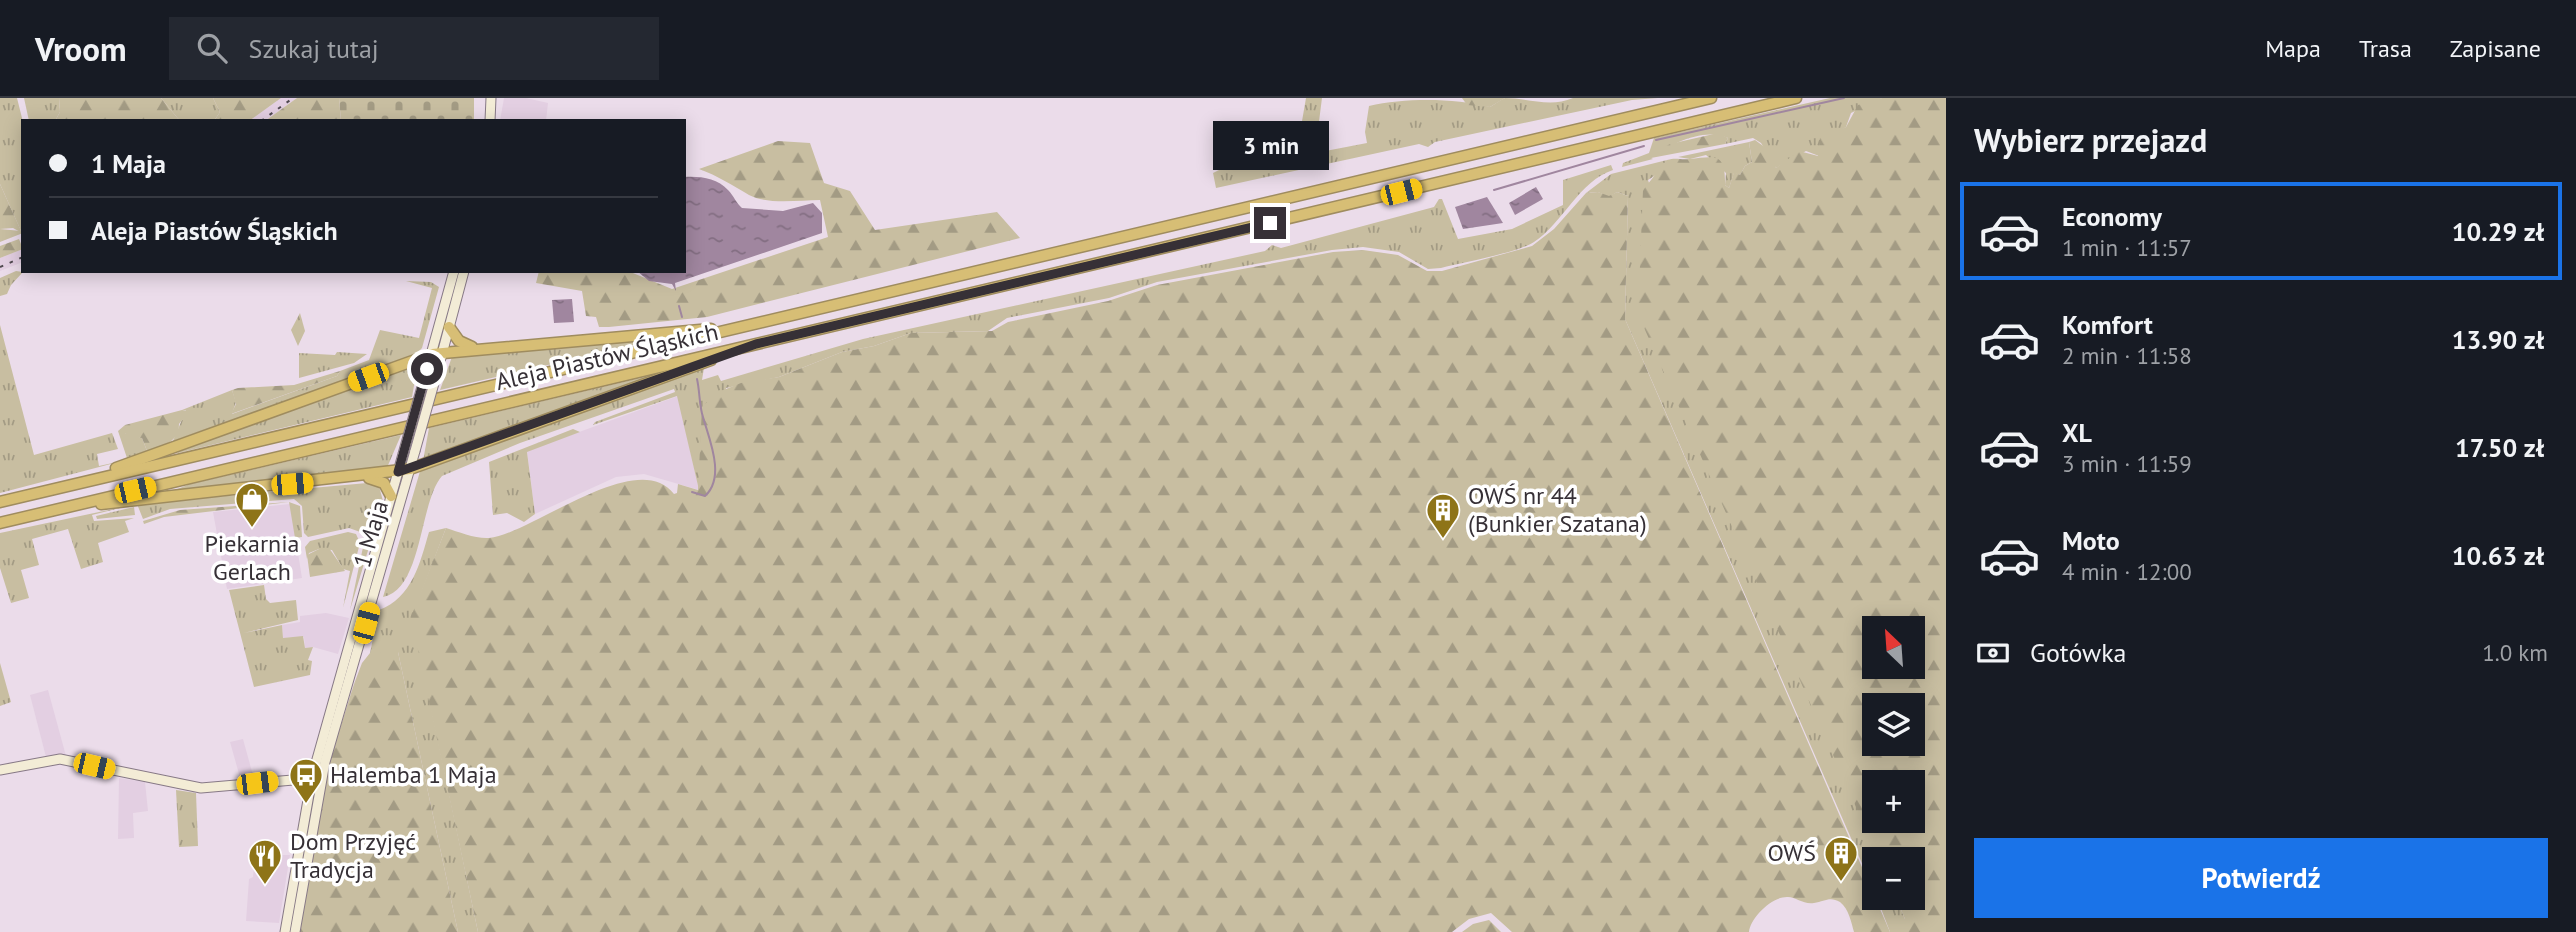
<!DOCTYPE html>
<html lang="pl">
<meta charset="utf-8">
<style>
:root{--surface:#171b24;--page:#242831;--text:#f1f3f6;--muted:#9ea1a6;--line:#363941;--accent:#1a73e8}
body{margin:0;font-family:"PT Sans",sans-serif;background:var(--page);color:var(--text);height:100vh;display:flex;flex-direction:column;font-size:26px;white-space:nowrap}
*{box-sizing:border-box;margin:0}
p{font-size:23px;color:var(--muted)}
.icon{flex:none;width:38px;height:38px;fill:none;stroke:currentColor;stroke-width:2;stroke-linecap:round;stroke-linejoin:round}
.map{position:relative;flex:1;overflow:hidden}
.side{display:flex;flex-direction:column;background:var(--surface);width:630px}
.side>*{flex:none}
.banner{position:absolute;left:21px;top:21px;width:665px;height:154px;border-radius:0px;box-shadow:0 4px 18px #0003;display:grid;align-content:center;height:154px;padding:0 28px;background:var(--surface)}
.needle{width:46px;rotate:335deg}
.buttons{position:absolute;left:1862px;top:518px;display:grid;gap:14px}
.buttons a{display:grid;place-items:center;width:63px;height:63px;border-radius:0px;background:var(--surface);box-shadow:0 4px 18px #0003;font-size:35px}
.end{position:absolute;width:32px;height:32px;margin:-16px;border:9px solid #363036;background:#fff;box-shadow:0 0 0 4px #fff}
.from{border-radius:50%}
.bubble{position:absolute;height:49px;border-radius:0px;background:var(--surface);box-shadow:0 4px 18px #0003;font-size:23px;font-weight:700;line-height:49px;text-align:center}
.car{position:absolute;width:21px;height:42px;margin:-21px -10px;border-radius:9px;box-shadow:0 0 5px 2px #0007;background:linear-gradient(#f5c518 24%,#345 0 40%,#f5c518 0 76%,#345 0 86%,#f5c518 0)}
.banner b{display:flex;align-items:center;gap:24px;height:66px;font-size:26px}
.banner b+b{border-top:2px solid var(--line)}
.banner i{width:18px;height:18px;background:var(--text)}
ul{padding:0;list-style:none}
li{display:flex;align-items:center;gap:21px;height:98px;margin:0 14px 10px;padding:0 14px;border:4px solid transparent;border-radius:0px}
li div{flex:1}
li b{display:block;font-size:26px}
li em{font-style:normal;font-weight:700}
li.on{border-color:var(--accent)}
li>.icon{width:63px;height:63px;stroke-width:1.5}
h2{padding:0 28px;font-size:32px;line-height:84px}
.pay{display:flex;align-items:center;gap:18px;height:77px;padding:0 28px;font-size:26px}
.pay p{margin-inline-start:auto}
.action{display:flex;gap:14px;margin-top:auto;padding:14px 28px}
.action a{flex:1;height:80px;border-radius:0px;background:var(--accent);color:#fff;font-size:28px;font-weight:700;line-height:80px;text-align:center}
header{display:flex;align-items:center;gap:42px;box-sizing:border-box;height:98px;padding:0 35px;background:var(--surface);border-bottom:2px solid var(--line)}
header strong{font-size:33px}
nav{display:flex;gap:38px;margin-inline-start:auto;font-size:24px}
.search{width:490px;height:63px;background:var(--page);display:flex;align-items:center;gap:18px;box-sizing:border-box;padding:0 24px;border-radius:0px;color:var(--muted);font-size:26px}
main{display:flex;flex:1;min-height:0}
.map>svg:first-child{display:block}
.built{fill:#e3cfe2}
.grass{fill:url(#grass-tufts)}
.forest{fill:url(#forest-firs);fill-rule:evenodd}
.cemetery{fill:url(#cemetery-stones)}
.water{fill:url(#water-ripples)}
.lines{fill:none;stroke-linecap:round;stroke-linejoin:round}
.stream{stroke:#a0869f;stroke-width:2}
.secondary-casing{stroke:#877986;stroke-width:11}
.highway-casing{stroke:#9f8c5f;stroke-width:13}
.secondary{stroke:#f3ecd6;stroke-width:9}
.highway{stroke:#d7be75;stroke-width:10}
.rail{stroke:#504950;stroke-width:2;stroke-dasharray:3.5 7;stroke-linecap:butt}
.secondary-bridge-casing{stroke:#877986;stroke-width:11;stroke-linecap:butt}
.secondary-bridge{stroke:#f3ecd6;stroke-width:9}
.route{stroke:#363036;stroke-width:9}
.labels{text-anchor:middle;stroke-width:7;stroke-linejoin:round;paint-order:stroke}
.street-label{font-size:24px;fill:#363036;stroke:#fff}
.poi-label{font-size:24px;fill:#363036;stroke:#fff;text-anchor:start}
</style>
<header>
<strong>Vroom</strong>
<div class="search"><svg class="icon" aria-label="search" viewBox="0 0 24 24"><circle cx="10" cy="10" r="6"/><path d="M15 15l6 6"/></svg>Szukaj tutaj</div>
<nav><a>Mapa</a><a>Trasa</a><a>Zapisane</a></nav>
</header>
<main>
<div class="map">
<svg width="1946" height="834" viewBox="0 0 1946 834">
<defs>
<pattern id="grass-tufts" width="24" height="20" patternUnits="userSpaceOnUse" patternTransform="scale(1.75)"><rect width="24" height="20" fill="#c8bea1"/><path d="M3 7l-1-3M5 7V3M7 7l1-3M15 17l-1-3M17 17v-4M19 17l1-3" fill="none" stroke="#a39b84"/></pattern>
<pattern id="forest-firs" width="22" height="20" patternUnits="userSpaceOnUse" patternTransform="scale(1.75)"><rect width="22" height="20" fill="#c8bea1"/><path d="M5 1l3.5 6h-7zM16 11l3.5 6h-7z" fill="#a39b84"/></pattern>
<pattern id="cemetery-stones" width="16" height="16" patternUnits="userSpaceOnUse" patternTransform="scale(1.75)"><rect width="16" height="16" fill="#c8bea1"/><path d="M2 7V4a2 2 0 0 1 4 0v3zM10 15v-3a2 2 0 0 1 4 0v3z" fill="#a39b84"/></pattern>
<pattern id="water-ripples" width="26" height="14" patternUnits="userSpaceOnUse" patternTransform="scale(1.75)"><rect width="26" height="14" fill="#a0869f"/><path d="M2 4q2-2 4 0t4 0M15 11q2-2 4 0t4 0" fill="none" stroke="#836e82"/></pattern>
</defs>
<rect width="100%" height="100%" fill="#ebdcea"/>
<g class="built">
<path d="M 281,0 L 297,0 L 265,23 L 249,23 Z"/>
<path d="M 504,0 L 526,0 L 548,5 L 546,23 L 500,23 Z"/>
<path d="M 23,151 L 23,164 L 0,173 L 0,160 Z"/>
<path d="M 678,298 L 699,392 L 644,376 L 616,379 L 535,416 L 527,353 Z"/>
<path d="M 290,406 L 302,480 L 227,491 L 213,414 Z"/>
<path d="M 326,515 L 349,520 L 338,556 L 313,549 L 305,550 L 304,539 L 283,540 L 282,527 L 300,524 L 300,518 Z"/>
<path d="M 48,592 L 66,658 L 46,659 L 30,597 Z"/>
<path d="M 243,641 L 254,681 L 241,683 L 230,644 Z"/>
<path d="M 119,680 L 145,684 L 148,713 L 133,715 L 134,740 L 118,741 Z"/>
<path d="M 255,757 L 290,757 L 279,825 L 246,823 L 249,781 L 253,779 Z"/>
</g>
<g class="grass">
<path d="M 0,0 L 17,0 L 23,24 L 23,135 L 0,144 L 0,131 L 21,133 L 0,86 Z"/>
<path d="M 24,0 L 59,0 L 60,14 L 55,23 L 29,23 Z"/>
<path d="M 161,0 L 213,0 L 220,14 L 214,23 L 180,23 Z"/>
<path d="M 1306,0 L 1322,0 L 1315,55 L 1367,45 L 1365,34 L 1369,8 C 1405,0 1454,0 1490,9 C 1494,7 1500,2 1505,0 C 1528,0 1550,10 1573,0 L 1658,0 L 1632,2 L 1435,44 L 1428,49 L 1419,46 L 1216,90 L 1213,75 L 1221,71 L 1289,56 L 1292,59 L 1269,70 L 1291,66 L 1295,70 L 1307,68 L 1307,61 L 1299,58 L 1297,52 Z"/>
<path d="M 1830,0 L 1882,0 L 1851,15 L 1846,29 L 1831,38 L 1819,58 L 1806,53 L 1776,70 L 1761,45 L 1753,40 L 1725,46 L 1728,40 C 1704,29 1670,46 1651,60 L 1653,61 L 1622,69 L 1623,65 L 1649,55 L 1654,40 Z"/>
<path d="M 1749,44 L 1752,64 L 1745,68 L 1740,77 L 1734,75 L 1729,90 L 1725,87 L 1726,75 L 1706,57 L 1690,61 L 1678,59 Z"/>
<path d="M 1667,62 L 1659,75 L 1648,82 L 1879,761 L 1874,761 L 1874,793 L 1625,221 L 1628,98 L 1617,94 L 1609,99 L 1598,94 L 1586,95 L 1611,76 Z"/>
<path d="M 1611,67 L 1613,72 C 1579,83 1563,125 1534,144 C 1517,155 1464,164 1441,170 L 1428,171 L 1399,154 L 1363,149 L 1332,152 L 1157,184 L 1109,200 L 1007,220 L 988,233 L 911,235 L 874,248 L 842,254 L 779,279 L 726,290 L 699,392 L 677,298 L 593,327 L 595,324 L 675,294 L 674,291 L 520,345 L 442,378 C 419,404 423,491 383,499 L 421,370 L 704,270 L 702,282 L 718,277 L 721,283 L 863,241 L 1265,153 L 1272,147 L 1281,150 L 1434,109 L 1439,101 L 1442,101 L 1458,141 L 1512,131 L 1563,107 L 1563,82 Z"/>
<path d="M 16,173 L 23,174 L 11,187 L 7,196 L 0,198 L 0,180 Z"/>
<path d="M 406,183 L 431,184 L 439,189 L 422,250 L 415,257 L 173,343 L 186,312 L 182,312 L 232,292 L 236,304 L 232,316 L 337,278 L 340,273 L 369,262 L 380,232 L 419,240 L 432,190 Z"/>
<path d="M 300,215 L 305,233 L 298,248 L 291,232 Z"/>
<path d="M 0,227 L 34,357 L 112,335 L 118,351 L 97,356 L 99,368 L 126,362 L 0,395 Z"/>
<path d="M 661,238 L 660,241 L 440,292 L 453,256 Z"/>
<path d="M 337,254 L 367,256 L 354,265 L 299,280 L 299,255 L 335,257 Z"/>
<path d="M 418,265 L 412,299 L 178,355 L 177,352 Z"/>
<path d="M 649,278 L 650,281 L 423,363 L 429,330 Z"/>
<path d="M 125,327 L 125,335 L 142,340 L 147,353 L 127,360 L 118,333 Z"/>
<path d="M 573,331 L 580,334 L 527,354 L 535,416 L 524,424 L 507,415 L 493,417 L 489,364 Z"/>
<path d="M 401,337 L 386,372 L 175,392 L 190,386 Z"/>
<path d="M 367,385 L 379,388 L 383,403 L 350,512 L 369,420 L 363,435 L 349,430 L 308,439 L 304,435 L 302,408 L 294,401 L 170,411 L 143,421 L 137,406 Z"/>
<path d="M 289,404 L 300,408 L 302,439 L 295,440 Z"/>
<path d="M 132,407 L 92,417 L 94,423 L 134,420 L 125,423 L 129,434 L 98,445 L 103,464 L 81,471 L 68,431 L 32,441 L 39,467 L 21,472 L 29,500 L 11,505 L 0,470 L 0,435 Z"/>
<path d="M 134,409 L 135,417 L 97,421 L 96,418 Z"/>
<path d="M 446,430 L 412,519 L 478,834 L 458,834 L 398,554 L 354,586 L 362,565 L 370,555 L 379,512 C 412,500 420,465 429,434 Z"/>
<path d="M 348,434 L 356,436 L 360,445 L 343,510 L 350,473 L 343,471 L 332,452 L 319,451 L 309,455 L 307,461 L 305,449 L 310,443 Z"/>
<path d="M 264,487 L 266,501 L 270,505 L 296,502 L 298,522 L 244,535 L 282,527 L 283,540 L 303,538 L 305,550 L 313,549 L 308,562 L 312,563 L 310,577 L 254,589 L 229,492 Z"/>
<path d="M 0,565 L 11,604 L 0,608 Z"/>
<path d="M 314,689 L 292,834 L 288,834 Z"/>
<path d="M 176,692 L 196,695 L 198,748 L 179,749 Z"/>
<path d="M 1877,800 L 1896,800 L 1905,821 L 1905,834 L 1890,834 Z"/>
</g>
<g class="forest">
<path d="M 59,0 L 161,0 L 180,23 L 55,23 L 60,14 Z"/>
<path d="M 213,0 L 281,0 L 249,23 L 214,23 L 220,14 Z"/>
<path d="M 297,0 L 339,0 L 341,23 L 265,23 Z"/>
<path d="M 1462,0 L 1505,0 L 1490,9 L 1467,7 Z"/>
<path d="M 1882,0 L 1946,0 L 1946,834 L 1905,834 L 1905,821 L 1896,800 L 1913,800 L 1913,761 L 1879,761 L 1638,216 L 1643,92 L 1667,62 C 1676,59 1680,62 1689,61 C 1714,59 1726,53 1725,87 L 1729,90 L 1734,74 L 1740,77 L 1745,68 L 1752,64 L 1749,44 L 1755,42 L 1770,53 L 1776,70 L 1799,53 L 1818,58 L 1820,40 L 1846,29 L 1858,7 ZM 1874,530 L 1913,530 L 1913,569 L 1874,569 ZM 1874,607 L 1913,607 L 1913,646 L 1874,646 ZM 1874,684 L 1913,684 L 1913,723 L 1874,723 Z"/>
<path d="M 1718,35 L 1728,40 L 1725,46 L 1651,60 L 1650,57 L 1670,46 Z"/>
<path d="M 778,43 L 810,45 L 824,85 L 850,93 L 875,132 L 997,114 L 1020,140 L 707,219 L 609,229 L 599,229 L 596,219 L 586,218 L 582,193 L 536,185 L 539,173 L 628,173 L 672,191 L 828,139 L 820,102 C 799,102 768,107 749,97 C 732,87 718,78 699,71 Z"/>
<path d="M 0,86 L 22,135 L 13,130 L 0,131 Z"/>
<path d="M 1598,94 L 1609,98 L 1617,94 L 1628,98 L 1625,221 L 1890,834 L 1854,834 C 1851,824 1849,811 1840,804 C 1830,798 1825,803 1814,805 C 1804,807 1796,799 1788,799 C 1772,798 1750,820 1749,834 L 1512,834 L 1491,815 L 1469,821 L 1452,834 L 478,834 L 411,519 L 446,430 C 459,434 476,441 489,440 C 532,436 637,348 674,396 L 677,395 L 678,386 L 698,392 L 702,309 L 716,295 L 741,285 L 779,279 L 842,254 L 874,248 L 911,235 L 992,233 L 1008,224 L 1108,203 L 1157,187 L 1333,154 L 1363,152 L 1398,157 L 1427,173 L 1442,173 L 1532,148 L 1554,131 L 1586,95 Z"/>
<path d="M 19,141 L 23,151 L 0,160 L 0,148 Z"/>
<path d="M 340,273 L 337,278 L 231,316 L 236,306 L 232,292 L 238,290 L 294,287 Z"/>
<path d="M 182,312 L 189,313 L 179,326 C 179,345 163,347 147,353 L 142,340 L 130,339 L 125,335 L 125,327 Z"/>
<path d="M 289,404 L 164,419 L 144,426 L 143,423 L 180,412 Z"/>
<path d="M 329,450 L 345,473 L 310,479 L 307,457 L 319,451 Z"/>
<path d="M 385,550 L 398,554 L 458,834 L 299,834 L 328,668 L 354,586 Z"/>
<path d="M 1489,822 L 1501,834 L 1462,834 L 1473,826 Z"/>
</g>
<path class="cemetery" d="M 339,0 L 474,0 L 474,23 L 341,23 Z"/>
<g class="water">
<path d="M 684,79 C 700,78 717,80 728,92 C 734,98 736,105 742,110 L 783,113 L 813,105 L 822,115 L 822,135 L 675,185 L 676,193 L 672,186 L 649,183 L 637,173 L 684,173 Z"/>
<path d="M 1536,89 L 1543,101 L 1515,117 L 1509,105 Z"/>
<path d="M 1487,99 L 1503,125 L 1463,131 L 1455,109 Z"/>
<path d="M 572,201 L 574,224 L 554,225 L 552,202 Z"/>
</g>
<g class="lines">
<g class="stream">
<path d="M 1656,42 L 1844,0"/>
<path d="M 1494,92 L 1644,48"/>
<path d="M 679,208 L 682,219"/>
<path d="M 692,394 L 705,398 C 726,379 709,341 703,319 C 699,307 700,294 697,281"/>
</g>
<defs>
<g id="secondary">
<path d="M 490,23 L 491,0"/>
<path d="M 427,271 L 454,173"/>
<path d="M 438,271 L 464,173"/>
<path d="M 0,672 L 60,661 L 201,690 L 316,680"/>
<path d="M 285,834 L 312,679 L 403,356"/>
<path d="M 295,834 L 325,664 L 415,353"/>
</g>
<g id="highway">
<path d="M 449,229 L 459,243 L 472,249"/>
<path d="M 116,370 L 432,256 L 711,231"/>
<path d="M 369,380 L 384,385 L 391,398"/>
<path d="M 0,404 L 1711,0"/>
<path d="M 101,406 L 410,371 L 711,262"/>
<path d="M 0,425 L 1796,0"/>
</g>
</defs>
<use href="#secondary" class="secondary-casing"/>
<use href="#highway" class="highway-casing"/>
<use href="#secondary" class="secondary"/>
<use href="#highway" class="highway"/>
<g class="rail">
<path d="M 261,23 L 293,0"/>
<path d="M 0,169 L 23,159"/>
</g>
<defs>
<g id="secondary-bridge">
<path d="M 415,353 L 438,271"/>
<path d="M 403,356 L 427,271"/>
</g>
</defs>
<use href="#secondary-bridge" class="secondary-bridge-casing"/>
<use href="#secondary-bridge" class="secondary-bridge"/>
</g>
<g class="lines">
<path class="route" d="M 427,271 L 398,374 L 756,246 L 1270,125"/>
</g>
<defs>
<symbol id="shop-pin" viewBox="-11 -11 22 30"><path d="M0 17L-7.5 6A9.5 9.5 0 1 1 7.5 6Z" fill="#8e7418" stroke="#fff"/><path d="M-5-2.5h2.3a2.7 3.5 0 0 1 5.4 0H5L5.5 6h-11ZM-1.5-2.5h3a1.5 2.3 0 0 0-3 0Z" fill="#fff"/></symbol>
<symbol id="building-pin" viewBox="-11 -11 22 30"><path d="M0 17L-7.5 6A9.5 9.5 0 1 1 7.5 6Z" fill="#8e7418" stroke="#fff"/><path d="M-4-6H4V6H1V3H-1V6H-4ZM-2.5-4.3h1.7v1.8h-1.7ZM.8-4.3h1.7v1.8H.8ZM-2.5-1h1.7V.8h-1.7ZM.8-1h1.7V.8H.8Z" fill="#fff"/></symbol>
<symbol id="bus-pin" viewBox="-11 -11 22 30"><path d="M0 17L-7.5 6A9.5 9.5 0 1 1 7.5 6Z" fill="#8e7418" stroke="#fff"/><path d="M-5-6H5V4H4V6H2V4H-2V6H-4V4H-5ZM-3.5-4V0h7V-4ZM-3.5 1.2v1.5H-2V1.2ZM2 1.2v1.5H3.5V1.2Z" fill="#fff"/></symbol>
<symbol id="restaurant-pin" viewBox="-11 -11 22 30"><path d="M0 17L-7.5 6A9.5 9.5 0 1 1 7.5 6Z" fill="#8e7418" stroke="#fff"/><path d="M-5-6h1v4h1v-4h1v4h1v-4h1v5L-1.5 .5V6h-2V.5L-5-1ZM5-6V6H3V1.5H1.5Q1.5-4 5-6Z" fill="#fff"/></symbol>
</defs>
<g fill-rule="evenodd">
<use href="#shop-pin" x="233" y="382" width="38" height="52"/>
<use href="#building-pin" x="1424" y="393" width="38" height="52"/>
<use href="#bus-pin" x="287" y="658" width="38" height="52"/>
<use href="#building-pin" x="1822" y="736" width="38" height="52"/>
<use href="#restaurant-pin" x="246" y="739" width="38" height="52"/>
</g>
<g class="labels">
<g class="street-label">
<text transform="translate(607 259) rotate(-13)" y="8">Aleja Piastów Śląskich</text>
<text transform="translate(371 436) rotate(-74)" y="8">1 Maja</text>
</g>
<g class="poi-label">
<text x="1468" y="406">OWŚ nr 44<tspan x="1468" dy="28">(Bunkier Szatana)</tspan></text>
<text x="252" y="454" text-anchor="middle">Piekarnia<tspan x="252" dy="28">Gerlach</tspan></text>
<text x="330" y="685">Halemba 1 Maja</text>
<text x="290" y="752">Dom Przyjęć<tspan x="290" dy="28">Tradycja</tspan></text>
<text x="1816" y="763" text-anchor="end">OWŚ</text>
</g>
</g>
</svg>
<div class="buttons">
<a><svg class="needle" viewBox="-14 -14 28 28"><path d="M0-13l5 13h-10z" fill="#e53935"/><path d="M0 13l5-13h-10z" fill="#9ea1a6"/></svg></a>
<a><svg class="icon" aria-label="layers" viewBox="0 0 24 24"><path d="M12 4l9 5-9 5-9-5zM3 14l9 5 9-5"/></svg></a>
<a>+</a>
<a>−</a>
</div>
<i class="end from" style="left:427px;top:271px"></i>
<i class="end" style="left:1270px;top:125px"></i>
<div class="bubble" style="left:1213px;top:23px;width:116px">3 min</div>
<i class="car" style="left:1401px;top:94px;rotate:76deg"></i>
<i class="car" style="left:368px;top:279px;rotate:250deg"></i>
<i class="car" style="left:292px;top:386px;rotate:85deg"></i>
<i class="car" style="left:135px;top:392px;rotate:77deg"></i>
<i class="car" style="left:366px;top:525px;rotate:15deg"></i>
<i class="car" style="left:94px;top:668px;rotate:103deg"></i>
<i class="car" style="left:257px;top:685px;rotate:83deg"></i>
<div class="banner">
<b><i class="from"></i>1 Maja</b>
<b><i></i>Aleja Piastów Śląskich</b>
</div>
</div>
<section class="side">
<h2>Wybierz przejazd</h2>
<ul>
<li class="on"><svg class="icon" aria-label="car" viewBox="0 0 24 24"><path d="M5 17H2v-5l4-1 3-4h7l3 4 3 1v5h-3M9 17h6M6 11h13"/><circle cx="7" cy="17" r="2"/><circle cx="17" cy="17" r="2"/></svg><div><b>Economy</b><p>1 min · 11:57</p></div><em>10.29 zł</em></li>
<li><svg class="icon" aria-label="car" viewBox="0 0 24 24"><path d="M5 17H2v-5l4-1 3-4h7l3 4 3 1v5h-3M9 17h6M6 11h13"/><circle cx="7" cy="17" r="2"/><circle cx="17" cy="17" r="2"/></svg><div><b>Komfort</b><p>2 min · 11:58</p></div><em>13.90 zł</em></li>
<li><svg class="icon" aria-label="car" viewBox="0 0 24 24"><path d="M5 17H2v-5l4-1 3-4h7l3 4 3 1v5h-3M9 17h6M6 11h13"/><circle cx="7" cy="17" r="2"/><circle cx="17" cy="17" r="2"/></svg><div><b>XL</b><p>3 min · 11:59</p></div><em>17.50 zł</em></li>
<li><svg class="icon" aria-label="car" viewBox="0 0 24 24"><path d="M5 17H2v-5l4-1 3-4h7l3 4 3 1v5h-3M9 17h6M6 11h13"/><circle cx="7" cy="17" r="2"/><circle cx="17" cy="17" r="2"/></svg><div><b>Moto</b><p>4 min · 12:00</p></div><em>10.63 zł</em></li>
</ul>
<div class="pay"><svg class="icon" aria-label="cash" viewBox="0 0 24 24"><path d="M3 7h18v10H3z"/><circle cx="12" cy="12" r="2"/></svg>Gotówka<p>1.0 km</p></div>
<div class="action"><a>Potwierdź</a></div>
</section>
</main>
